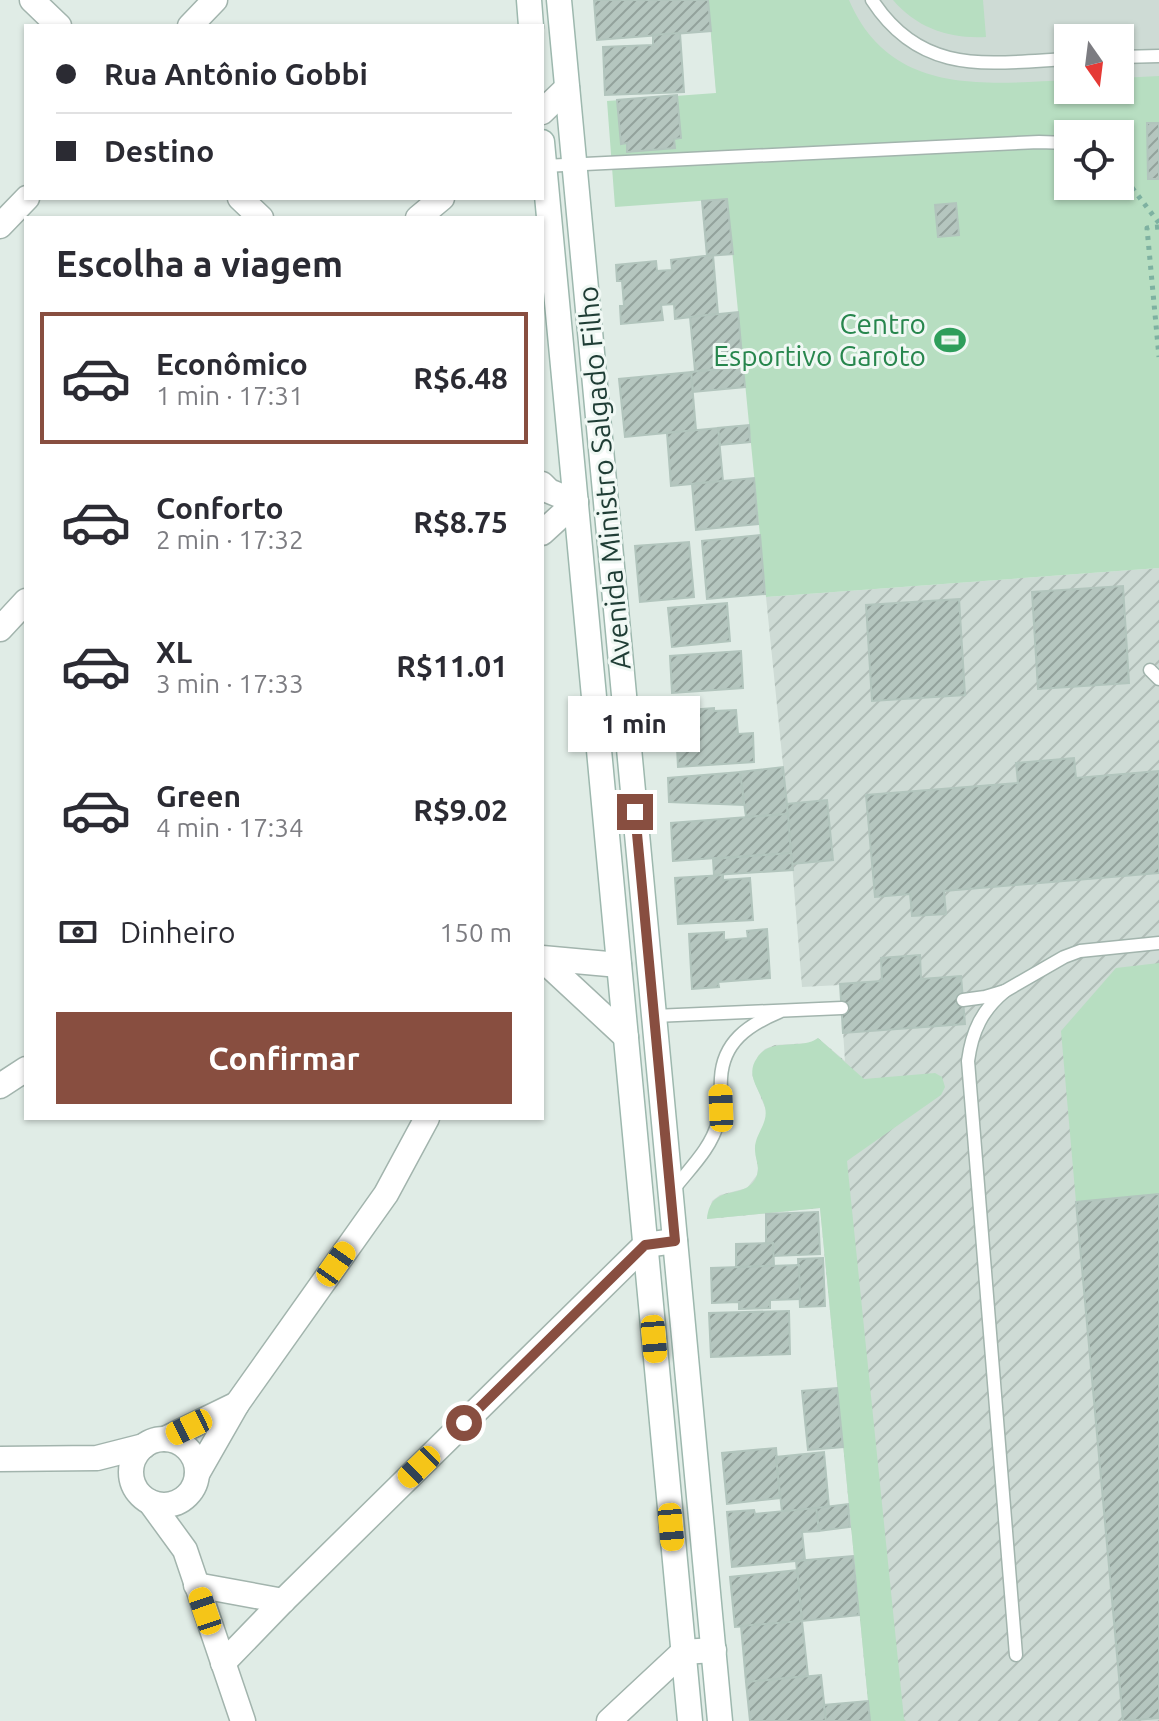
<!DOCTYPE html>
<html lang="pt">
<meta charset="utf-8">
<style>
:root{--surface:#fff;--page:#f2f2f3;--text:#2b2b33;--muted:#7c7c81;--line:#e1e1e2;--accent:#884e40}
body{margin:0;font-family:Ubuntu,sans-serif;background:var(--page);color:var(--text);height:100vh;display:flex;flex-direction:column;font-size:30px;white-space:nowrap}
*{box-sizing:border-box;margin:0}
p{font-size:26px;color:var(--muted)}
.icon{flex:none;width:44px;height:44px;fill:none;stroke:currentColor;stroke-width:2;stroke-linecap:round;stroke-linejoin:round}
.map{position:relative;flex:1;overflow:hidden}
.details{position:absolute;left:24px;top:216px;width:520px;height:904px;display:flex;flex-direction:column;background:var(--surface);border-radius:0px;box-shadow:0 2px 6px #0004}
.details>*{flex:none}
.top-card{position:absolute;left:24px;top:24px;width:520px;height:176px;border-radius:0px;box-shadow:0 2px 6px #0004;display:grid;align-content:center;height:176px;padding:0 32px;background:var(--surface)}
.needle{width:52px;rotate:166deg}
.buttons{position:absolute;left:1054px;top:24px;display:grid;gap:16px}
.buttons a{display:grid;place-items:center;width:80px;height:80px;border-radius:0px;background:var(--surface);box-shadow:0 2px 6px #0004;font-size:40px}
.end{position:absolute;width:36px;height:36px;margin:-18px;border:10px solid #884e40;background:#fff;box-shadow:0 0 0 4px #fff}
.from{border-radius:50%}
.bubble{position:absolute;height:56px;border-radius:0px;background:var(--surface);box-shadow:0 2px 6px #0004;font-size:26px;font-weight:700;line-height:56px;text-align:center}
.car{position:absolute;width:24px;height:48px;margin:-24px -12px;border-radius:10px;box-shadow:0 0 6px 2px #0007;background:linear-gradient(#f5c518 24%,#345 0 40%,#f5c518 0 76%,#345 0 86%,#f5c518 0)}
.top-card b{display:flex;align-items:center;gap:28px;height:76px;font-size:30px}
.top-card b+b{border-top:2px solid var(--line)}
.top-card i{width:20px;height:20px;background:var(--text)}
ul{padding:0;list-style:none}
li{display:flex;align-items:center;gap:24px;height:132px;margin:0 16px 12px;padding:0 16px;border:4px solid transparent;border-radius:0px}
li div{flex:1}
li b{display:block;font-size:30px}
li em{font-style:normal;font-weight:700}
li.selected{border-color:var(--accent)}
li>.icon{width:72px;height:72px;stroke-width:1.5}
h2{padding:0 32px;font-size:36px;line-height:96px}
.pay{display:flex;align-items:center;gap:20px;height:88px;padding:0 32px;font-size:30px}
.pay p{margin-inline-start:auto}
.action{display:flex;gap:16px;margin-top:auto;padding:16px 32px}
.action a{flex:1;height:92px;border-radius:0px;background:var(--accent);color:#fff;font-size:32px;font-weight:700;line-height:92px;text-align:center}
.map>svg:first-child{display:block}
.built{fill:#cedbd5;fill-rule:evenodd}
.industrial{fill:url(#industrial-furrows)}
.green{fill:#b7dec1;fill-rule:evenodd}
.building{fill:url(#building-hatch);stroke:#b2c5bd;stroke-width:2}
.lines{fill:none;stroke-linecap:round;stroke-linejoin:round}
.service-casing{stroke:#a2b4ad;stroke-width:15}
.minor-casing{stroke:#a2b4ad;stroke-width:27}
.tertiary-casing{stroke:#a2b4ad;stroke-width:27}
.secondary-casing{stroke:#9db8ae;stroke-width:27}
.path{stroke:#7eb1a1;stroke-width:5;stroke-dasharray:4 6;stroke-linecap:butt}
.service{stroke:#fff;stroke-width:12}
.minor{stroke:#fff;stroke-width:24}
.tertiary{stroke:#fff;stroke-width:24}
.secondary{stroke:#fff;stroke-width:24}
.route{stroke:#884e40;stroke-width:10}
.labels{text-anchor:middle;stroke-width:6;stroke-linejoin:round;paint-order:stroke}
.leisure-label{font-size:28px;fill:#27864d;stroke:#f0f8f4;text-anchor:end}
.street-label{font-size:28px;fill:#1f3d35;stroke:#f0f8f4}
</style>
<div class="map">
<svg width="1159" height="1721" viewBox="0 0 1159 1721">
<defs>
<pattern id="industrial-furrows" width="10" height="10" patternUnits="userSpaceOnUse" patternTransform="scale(2)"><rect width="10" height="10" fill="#cedbd5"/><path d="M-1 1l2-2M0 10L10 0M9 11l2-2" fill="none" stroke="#b0bdb7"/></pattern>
<pattern id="building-hatch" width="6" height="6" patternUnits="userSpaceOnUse" patternTransform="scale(2)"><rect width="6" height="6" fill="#b5c6bf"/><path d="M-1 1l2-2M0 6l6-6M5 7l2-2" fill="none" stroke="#93a29c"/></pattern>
</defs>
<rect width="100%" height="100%" fill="#e0ece6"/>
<path class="built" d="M 708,0 L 1159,0 L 1159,93 L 718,111 ZM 1068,38 L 1120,38 L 1120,90 L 1068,90 Z"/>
<path class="industrial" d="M 1159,568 L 1159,1721 L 870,1721 L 820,1208 L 707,1219 L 712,1201 L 720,1195 L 747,1188 L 757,1175 L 758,1168 L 755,1147 L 766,1121 L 766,1110 L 752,1075 L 758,1056 L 765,1049 L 775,1045 L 811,1043 L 818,1038 L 845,1061 L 840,985 L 802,987 L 788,814 L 766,597 Z"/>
<g class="green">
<path d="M 708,0 L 849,0 C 890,96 983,84 1068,80 L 1068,90 L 1120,90 L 1120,78 L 1159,76 L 1159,568 L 766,597 L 727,199 L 615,207 L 607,101 L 716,93 ZM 1068,134 L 1120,134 L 1120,186 L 1068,186 Z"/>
<path d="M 893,0 L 983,0 L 986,37 C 949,39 917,28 893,0 Z"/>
<path d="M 1159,963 L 1159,1194 L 1076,1202 L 1061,1031 L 1116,968 Z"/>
<path d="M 818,1038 L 864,1079 L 935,1073 L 942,1077 L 945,1087 L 941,1095 L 847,1161 L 904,1719 L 906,1721 L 870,1721 L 820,1208 L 707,1219 C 711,1180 747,1203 757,1175 C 760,1166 755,1159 755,1150 C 754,1133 771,1123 764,1104 C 759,1088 745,1075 757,1058 C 771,1036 800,1051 818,1038 Z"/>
</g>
<g class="building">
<path d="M 594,0 L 708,0 L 711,31 L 597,40 Z"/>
<path d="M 680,33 L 684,92 L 605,95 L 603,47 L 653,45 L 653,35 Z"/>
<path d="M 677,95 L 681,138 L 674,139 L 675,148 L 627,152 L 627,143 L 621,144 L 617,100 Z"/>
<path d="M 1147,123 L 1159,123 L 1159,179 L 1148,179 Z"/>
<path d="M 727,199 L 733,254 L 707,256 L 702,201 Z"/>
<path d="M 956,203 L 959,235 L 938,237 L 935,205 Z"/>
<path d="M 713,255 L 718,314 L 675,319 L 674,304 L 661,305 L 663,320 L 621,324 L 620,306 L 624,306 L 622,281 L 617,281 L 616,265 L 656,261 L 657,271 L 672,270 L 671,260 Z"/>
<path d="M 738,312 L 743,367 L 695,371 L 690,317 Z"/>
<path d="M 743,367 L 745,387 L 693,392 L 691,372 Z"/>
<path d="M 691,372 L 696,430 L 625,437 L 619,379 Z"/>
<path d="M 749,425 L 750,442 L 720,445 L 718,428 Z"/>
<path d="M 718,428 L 723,481 L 671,486 L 667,433 Z"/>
<path d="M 754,478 L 758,524 L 696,530 L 692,484 Z"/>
<path d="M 760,535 L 765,594 L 707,599 L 702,541 Z"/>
<path d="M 689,542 L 694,597 L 640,602 L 635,546 Z"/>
<path d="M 1123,586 L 1129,683 L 1038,689 L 1032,592 Z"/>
<path d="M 959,599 L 965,695 L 872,701 L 866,605 Z"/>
<path d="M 727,603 L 730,641 L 672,647 L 668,608 Z"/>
<path d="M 741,651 L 743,688 L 672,693 L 670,656 Z"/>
<path d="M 714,708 L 714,711 L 736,710 L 738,734 L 753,733 L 754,762 L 678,767 L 675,711 Z"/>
<path d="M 1074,758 L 1076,778 L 1159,771 L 1159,873 L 944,891 L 946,914 L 912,916 L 910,894 L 875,897 L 866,795 L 1018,783 L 1016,763 Z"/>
<path d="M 783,767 L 788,814 L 746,817 L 740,772 Z"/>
<path d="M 740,772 L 744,805 L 669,802 L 668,778 Z"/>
<path d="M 827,800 L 833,860 L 792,864 L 787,804 Z"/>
<path d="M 788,814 L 791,853 L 673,861 L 671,823 Z"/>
<path d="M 791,853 L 793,870 L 714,875 L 713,859 Z"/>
<path d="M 723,875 L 723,880 L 750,878 L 753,920 L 678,924 L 675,878 Z"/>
<path d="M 767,929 L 770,978 L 718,982 L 719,987 L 692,989 L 689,934 L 724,932 L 724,940 L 748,938 L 747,931 Z"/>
<path d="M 920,955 L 921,979 L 961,976 L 965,1024 L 843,1033 L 840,984 L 882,981 L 881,958 Z"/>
<path d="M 1159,1194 L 1159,1718 L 1123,1721 L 1076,1202 Z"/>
<path d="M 818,1212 L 820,1254 L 773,1256 L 773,1243 L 766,1243 L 766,1214 Z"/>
<path d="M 773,1243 L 774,1266 L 736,1267 L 736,1244 Z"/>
<path d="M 823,1258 L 825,1306 L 800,1307 L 798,1259 Z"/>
<path d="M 799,1265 L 800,1299 L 770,1300 L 770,1308 L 739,1309 L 739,1302 L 712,1303 L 711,1268 Z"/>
<path d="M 789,1311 L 790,1354 L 711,1357 L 709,1313 Z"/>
<path d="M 837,1388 L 843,1447 L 808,1450 L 802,1391 Z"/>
<path d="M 776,1448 L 780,1498 L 727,1504 L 722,1453 Z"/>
<path d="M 824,1452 L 829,1507 L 782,1512 L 776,1457 Z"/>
<path d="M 848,1504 L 850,1527 L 819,1531 L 816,1508 Z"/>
<path d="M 816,1508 L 819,1531 L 802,1532 L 805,1560 L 732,1567 L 727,1512 L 754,1510 L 755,1514 Z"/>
<path d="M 853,1556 L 859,1615 L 802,1621 L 796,1561 Z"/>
<path d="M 797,1570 L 802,1621 L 735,1627 L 730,1577 Z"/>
<path d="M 802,1621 L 808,1676 L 746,1682 L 741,1626 Z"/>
<path d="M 821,1675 L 826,1721 L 750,1721 L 746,1682 Z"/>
<path d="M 868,1701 L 870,1721 L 826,1721 L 824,1705 Z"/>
</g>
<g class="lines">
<defs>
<g id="service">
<path d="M 872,0 C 922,77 989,63 1068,59"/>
<path d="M 1120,57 L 1159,56"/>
<path d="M 544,166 L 1039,142 L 1068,143"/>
<path d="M 1150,670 L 1159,679"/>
<path d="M 1005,991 C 982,1010 972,1031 968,1061 L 1016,1655"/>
<path d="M 963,1000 L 985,997 L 1005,991 L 1064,957 L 1080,951 L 1159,943"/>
<path d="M 654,1016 L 842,1008"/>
<path d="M 673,1190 C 689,1169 711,1149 718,1122 C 723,1108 720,1093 721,1078 C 723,1042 748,1025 779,1012"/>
</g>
<g id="minor">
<path d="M 190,26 L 215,0"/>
<path d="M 0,226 L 27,198"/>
<path d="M 542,533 L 576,502"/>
<path d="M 542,958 L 619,965"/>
<path d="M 542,959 L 626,1037"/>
<path d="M 0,1086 L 26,1069"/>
<path d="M 165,1439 L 237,1404"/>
<circle cx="164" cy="1472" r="33"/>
<path d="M 0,1459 L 97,1458 L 144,1446"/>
<path d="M 197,1474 L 237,1404 L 386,1194 L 427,1118"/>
<path d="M 150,1502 L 185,1550 L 243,1721"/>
<path d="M 196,1585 L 283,1601"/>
<path d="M 223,1663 L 283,1601 L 645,1245 L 675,1241"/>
<path d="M 609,1721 L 683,1652 L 714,1650"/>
</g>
<g id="tertiary">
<path d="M 32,0 L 59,26"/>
<path d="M 542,112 L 567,88"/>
<path d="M 240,198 L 261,218"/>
<path d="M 418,218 L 442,198"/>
<path d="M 542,484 L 549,491 L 576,502"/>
<path d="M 0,629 L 26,601"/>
</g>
<g id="secondary">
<path d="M 529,0 L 531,26"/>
<path d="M 559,0 L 720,1721"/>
<path d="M 542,142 L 690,1721"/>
</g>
</defs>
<use href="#service" class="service-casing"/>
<use href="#minor" class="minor-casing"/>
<use href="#tertiary" class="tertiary-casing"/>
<use href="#secondary" class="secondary-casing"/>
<g class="path">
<path d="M 1120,172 L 1159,223"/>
<path d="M 1159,227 L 1147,228 L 1159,357"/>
</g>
<use href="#service" class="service"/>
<use href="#minor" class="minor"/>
<use href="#tertiary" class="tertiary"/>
<use href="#secondary" class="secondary"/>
</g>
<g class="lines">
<path class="route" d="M 464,1423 L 645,1245 L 675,1241 L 635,812"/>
</g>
<defs>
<symbol id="stadium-bare" viewBox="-9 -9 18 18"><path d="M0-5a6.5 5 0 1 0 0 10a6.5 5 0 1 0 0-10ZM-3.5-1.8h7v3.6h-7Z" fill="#2e9e5b" stroke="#f0f8f4" stroke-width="2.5" paint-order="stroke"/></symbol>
</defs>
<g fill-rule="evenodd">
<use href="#stadium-bare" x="928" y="318" width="44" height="44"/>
</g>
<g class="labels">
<g class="leisure-label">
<text x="926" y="334">Centro<tspan x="926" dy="32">Esportivo Garoto</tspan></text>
</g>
<g class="street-label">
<text transform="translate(604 478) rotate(-95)" y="10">Avenida Ministro Salgado Filho</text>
</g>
</g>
</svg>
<div class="buttons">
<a><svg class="needle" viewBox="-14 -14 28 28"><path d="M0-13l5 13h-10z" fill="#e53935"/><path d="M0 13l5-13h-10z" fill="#7c7c81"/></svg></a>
<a><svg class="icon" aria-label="locate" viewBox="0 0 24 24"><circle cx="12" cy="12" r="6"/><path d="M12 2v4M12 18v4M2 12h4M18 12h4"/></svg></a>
</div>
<i class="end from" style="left:464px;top:1423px"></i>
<i class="end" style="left:635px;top:812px"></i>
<div class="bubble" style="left:568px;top:696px;width:132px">1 min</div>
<i class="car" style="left:721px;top:1108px;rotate:358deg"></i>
<i class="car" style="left:336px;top:1264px;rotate:35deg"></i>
<i class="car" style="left:654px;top:1339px;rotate:175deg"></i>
<i class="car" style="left:189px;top:1427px;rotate:244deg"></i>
<i class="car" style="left:419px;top:1467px;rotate:226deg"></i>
<i class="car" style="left:671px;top:1527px;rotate:175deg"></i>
<i class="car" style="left:205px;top:1611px;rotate:341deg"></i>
<div class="top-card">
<b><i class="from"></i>Rua Antônio Gobbi</b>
<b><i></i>Destino</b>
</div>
<section class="details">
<h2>Escolha a viagem</h2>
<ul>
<li class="selected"><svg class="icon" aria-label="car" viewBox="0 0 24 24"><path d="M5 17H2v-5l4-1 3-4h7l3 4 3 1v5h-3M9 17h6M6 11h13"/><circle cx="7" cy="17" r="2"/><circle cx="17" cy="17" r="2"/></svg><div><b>Econômico</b><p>1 min · 17:31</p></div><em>R$6.48</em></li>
<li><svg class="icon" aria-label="car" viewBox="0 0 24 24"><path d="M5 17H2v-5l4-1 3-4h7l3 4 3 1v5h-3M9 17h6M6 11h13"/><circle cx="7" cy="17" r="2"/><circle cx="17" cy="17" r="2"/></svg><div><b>Conforto</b><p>2 min · 17:32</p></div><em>R$8.75</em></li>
<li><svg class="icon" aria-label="car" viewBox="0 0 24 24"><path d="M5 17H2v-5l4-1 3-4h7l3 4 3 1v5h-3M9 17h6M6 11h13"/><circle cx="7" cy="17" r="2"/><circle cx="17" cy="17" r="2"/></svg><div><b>XL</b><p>3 min · 17:33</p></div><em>R$11.01</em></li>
<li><svg class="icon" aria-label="car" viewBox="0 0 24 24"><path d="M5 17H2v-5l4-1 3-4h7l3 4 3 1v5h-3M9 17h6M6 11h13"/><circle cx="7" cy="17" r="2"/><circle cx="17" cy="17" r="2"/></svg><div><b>Green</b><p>4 min · 17:34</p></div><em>R$9.02</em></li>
</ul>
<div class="pay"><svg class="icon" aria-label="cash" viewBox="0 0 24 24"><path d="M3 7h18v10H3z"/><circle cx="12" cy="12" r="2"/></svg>Dinheiro<p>150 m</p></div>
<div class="action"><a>Confirmar</a></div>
</section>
</div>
